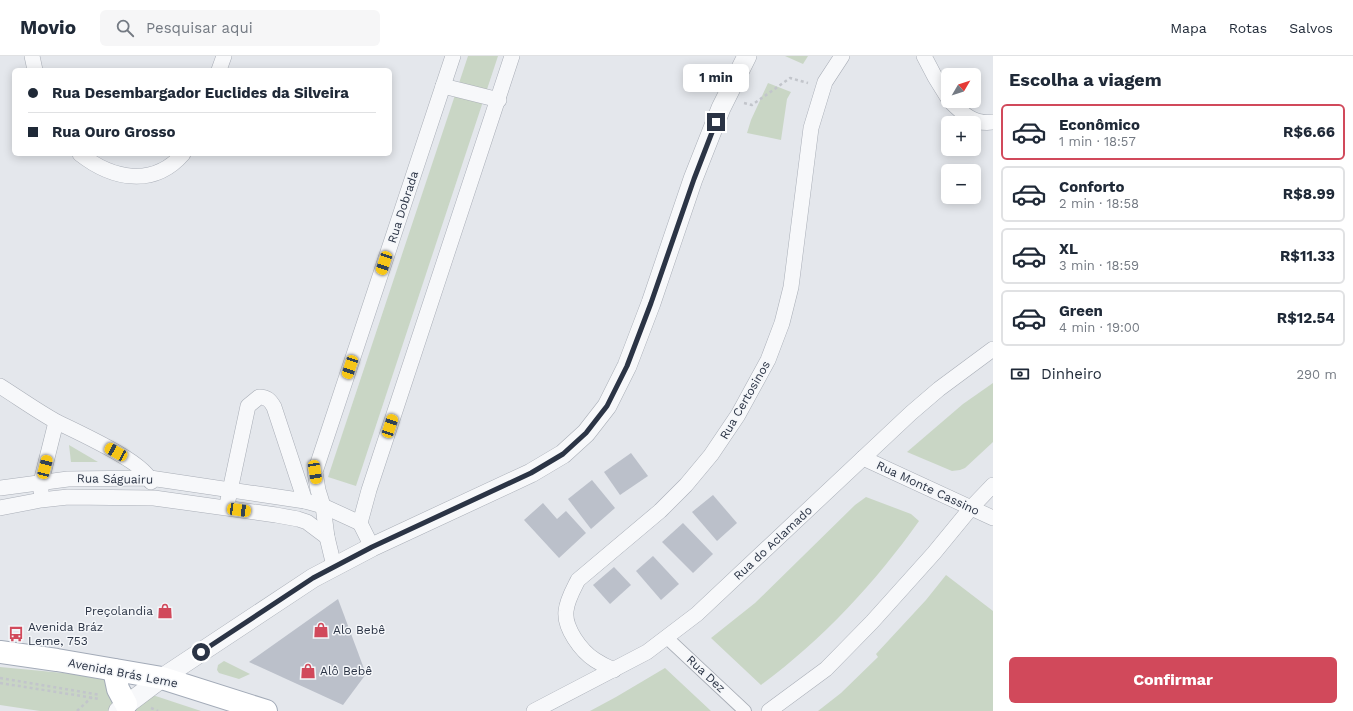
<!DOCTYPE html>
<html lang="pt">
<meta charset="utf-8">
<style>
:root{--surface:#fff;--page:#f6f6f7;--text:#1f2937;--muted:#747a83;--line:#e0e1e3;--accent:#d1495b}
body{margin:0;font-family:"Work Sans",sans-serif;background:var(--page);color:var(--text);height:100vh;display:flex;flex-direction:column;font-size:15px;white-space:nowrap}
*{box-sizing:border-box;margin:0}
p{font-size:13px;color:var(--muted)}
.icon{flex:none;width:22px;height:22px;fill:none;stroke:currentColor;stroke-width:2;stroke-linecap:round;stroke-linejoin:round}
.map{position:relative;flex:1;overflow:hidden}
.panel{display:flex;flex-direction:column;background:var(--surface);width:360px}
.panel>*{flex:none}
.hud{position:absolute;left:12px;top:12px;width:380px;height:88px;border-radius:6px;box-shadow:0 2px 10px #0003;display:grid;align-content:center;height:88px;padding:0 16px;background:var(--surface)}
.needle{width:26px;rotate:51deg}
.tools{position:absolute;left:941px;top:12px;display:grid;gap:8px}
.tools a{display:grid;place-items:center;width:40px;height:40px;border-radius:6px;background:var(--surface);box-shadow:0 2px 10px #0003;font-size:20px}
.end{position:absolute;width:18px;height:18px;margin:-9px;border:5px solid #2b3445;background:#fff;box-shadow:0 0 0 2px #fff}
.from{border-radius:50%}
.bubble{position:absolute;height:28px;border-radius:6px;background:var(--surface);box-shadow:0 2px 10px #0003;font-size:13px;font-weight:700;line-height:28px;text-align:center}
.car{position:absolute;width:12px;height:24px;margin:-12px -6px;border-radius:5px;box-shadow:0 0 3px 1px #0007;background:linear-gradient(#f5c518 24%,#345 0 40%,#f5c518 0 76%,#345 0 86%,#f5c518 0)}
.hud b{display:flex;align-items:center;gap:14px;height:38px;font-size:15px}
.hud b+b{border-top:1px solid var(--line)}
.hud i{width:10px;height:10px;background:var(--text)}
ul{padding:0;list-style:none}
li{display:flex;align-items:center;gap:12px;height:56px;margin:0 8px 6px;padding:0 8px;border:2px solid var(--line);border-radius:6px}
li div{flex:1}
li b{display:block;font-size:15px}
li em{font-style:normal;font-weight:700}
li.active{border-color:var(--accent)}
li>.icon{width:36px;height:36px;stroke-width:1.5}
h2{padding:0 16px;font-size:18px;line-height:48px}
.pay{display:flex;align-items:center;gap:10px;height:44px;padding:0 16px;font-size:15px}
.pay p{margin-inline-start:auto}
.button{display:flex;gap:8px;margin-top:auto;padding:8px 16px}
.button a{flex:1;height:46px;border-radius:6px;background:var(--accent);color:#fff;font-size:16px;font-weight:700;line-height:46px;text-align:center}
header{display:flex;align-items:center;gap:24px;box-sizing:border-box;height:56px;padding:0 20px;background:var(--surface);border-bottom:1px solid var(--line)}
header strong{font-size:19px}
nav{display:flex;gap:22px;margin-inline-start:auto;font-size:14px}
.search{width:280px;height:36px;background:var(--page);display:flex;align-items:center;gap:10px;box-sizing:border-box;padding:0 14px;border-radius:6px;color:var(--muted);font-size:15px}
main{display:flex;flex:1;min-height:0}
.map>svg:first-child{display:block}
.green{fill:#c9d6c5}
.building{fill:#bbc0ca}
.lines{fill:none;stroke-linecap:round;stroke-linejoin:round}
.pedestrian-casing{stroke:#a9aeb7;stroke-width:14}
.minor-casing{stroke:#a9aeb7;stroke-width:16}
.tertiary-casing{stroke:#a9aeb7;stroke-width:20}
.primary-casing{stroke:#a3abb8;stroke-width:24}
.path{stroke:#c2c5cb;stroke-width:2.5;stroke-dasharray:3 3;stroke-linecap:butt}
.pedestrian{stroke:#f7f8fa;stroke-width:12}
.minor{stroke:#f7f8fa;stroke-width:15}
.tertiary{stroke:#f7f8fa;stroke-width:19}
.primary{stroke:#fff;stroke-width:22}
.route{stroke:#2b3445;stroke-width:5}
.labels{text-anchor:middle;stroke-width:3;stroke-linejoin:round;paint-order:stroke}
.street-label{font-size:12px;fill:#2b3445;stroke:#f4f6f9}
.poi-label{font-size:12px;fill:#2b3445;stroke:#f4f6f9;text-anchor:start}
</style>
<header>
<strong>Movio</strong>
<div class="search"><svg class="icon" aria-label="search" viewBox="0 0 24 24"><circle cx="10" cy="10" r="6"/><path d="M15 15l6 6"/></svg>Pesquisar aqui</div>
<nav><a>Mapa</a><a>Rotas</a><a>Salvos</a></nav>
</header>
<main>
<div class="map">
<svg width="993" height="655" viewBox="0 0 993 655">
<rect width="100%" height="100%" fill="#e4e7ec"/>
<g class="green">
<path d="M 468,0 L 498,0 L 356,430 L 328,421 Z"/>
<path d="M 785,0 L 808,0 L 803,8 Z"/>
<path d="M 768,27 L 791,36 L 787,43 L 781,84 L 747,77 L 751,64 Z"/>
<path d="M 993,327 L 993,386 L 965,412 L 960,414 L 952,415 L 907,396 L 963,348 Z"/>
<path d="M 69,389 L 98,406 L 71,406 Z"/>
<path d="M 866,441 L 911,458 L 919,465 C 875,527 822,584 761,629 L 711,582 L 755,547 L 855,449 Z"/>
<path d="M 946,519 L 993,555 L 993,655 L 818,655 L 841,637 L 878,601 L 876,598 L 926,544 Z"/>
<path d="M 224,605 L 250,618 L 239,623 L 219,617 L 217,614 L 218,609 Z"/>
<path d="M 0,611 L 95,620 L 201,655 L 40,655 L 0,649 Z"/>
<path d="M 665,612 L 711,655 L 590,655 L 616,641 Z"/>
</g>
<g class="building">
<path d="M 631,397 L 648,420 L 620,439 L 604,416 Z"/>
<path d="M 592,424 L 615,452 L 591,473 L 568,443 Z"/>
<path d="M 713,439 L 737,467 L 717,485 L 692,456 Z"/>
<path d="M 543,447 L 557,463 L 566,455 L 586,477 L 559,502 L 524,464 Z"/>
<path d="M 683,467 L 713,498 L 693,517 L 662,486 Z"/>
<path d="M 653,500 L 679,528 L 661,544 L 636,515 Z"/>
<path d="M 614,511 L 631,529 L 610,548 L 593,529 Z"/>
<path d="M 338,543 L 366,618 L 343,649 L 249,606 Z"/>
</g>
<g class="lines">
<defs>
<path id="pedestrian" d="M 666,581 L 745,655"/>
<g id="minor">
<path d="M 32,0 L 35,14"/>
<path d="M 924,0 L 935,21 L 948,42"/>
<path d="M 219,14 L 224,0"/>
<path d="M 443,30 L 499,44"/>
<path d="M 950,45 C 963,58 974,69 993,66"/>
<path d="M 80,98 C 112,123 153,132 183,98"/>
<path d="M 0,330 C 19,342 37,355 57,366 C 75,375 147,407 151,426"/>
<path d="M 863,402 L 993,462"/>
<path d="M 0,432 L 68,423 L 150,422 L 305,445 L 323,450 L 360,467"/>
<path d="M 41,435 L 41,426 L 56,366"/>
<path d="M 228,444 L 248,350 L 259,341 C 267,341 270,344 274,351 L 305,445"/>
<path d="M 0,452 L 41,444 L 68,441 L 154,442 L 276,459 L 298,463 L 307,466 L 327,481"/>
<path d="M 372,491 L 360,467 L 369,434 L 512,0"/>
<path d="M 334,510 L 327,481 L 323,450 L 318,434 L 315,416 L 453,0"/>
<path d="M 614,614 C 607,611 601,608 595,604 C 581,595 564,572 566,555 C 567,544 573,534 578,524 L 660,455 L 686,429 L 711,399 L 738,359 L 768,304 L 782,267 L 791,231 L 811,72 L 825,26 L 842,0"/>
<path d="M 534,655 L 647,596 L 697,558 L 911,357 L 939,333 L 993,293"/>
<path d="M 769,655 L 826,613 L 872,566 L 934,497 L 971,452 L 993,429"/>
</g>
<path id="tertiary" d="M 118,655 L 162,622 L 313,522 L 372,491 L 531,417 L 563,398 L 586,377 L 607,350 L 627,310 L 651,247 L 693,123 L 721,52 L 747,0"/>
<g id="primary">
<path d="M 0,596 L 57,604 L 162,622 L 266,655"/>
<path d="M 114,614 L 118,633 L 126,648"/>
</g>
</defs>
<use href="#pedestrian" class="pedestrian-casing"/>
<use href="#minor" class="minor-casing"/>
<use href="#tertiary" class="tertiary-casing"/>
<use href="#primary" class="primary-casing"/>
<g class="path">
<path d="M 744,47 L 752,49 L 790,22 L 808,27"/>
<path d="M 0,622 L 100,639"/>
<path d="M 0,627 L 100,643"/>
<path d="M 151,652 L 158,655"/>
<path d="M 77,655 L 92,641"/>
</g>
<use href="#pedestrian" class="pedestrian"/>
<use href="#minor" class="minor"/>
<use href="#tertiary" class="tertiary"/>
<use href="#primary" class="primary"/>
</g>
<g class="lines">
<path class="route" d="M 201,596 L 313,522 L 372,491 L 531,417 L 563,398 L 586,377 L 607,350 L 627,310 L 651,247 L 694,123 L 716,66"/>
</g>
<defs>
<symbol id="shop-bare" viewBox="-9 -9 18 18"><path d="M-5-2.5h2.3a2.7 3.5 0 0 1 5.4 0H5L5.5 6h-11ZM-1.5-2.5h3a1.5 2.3 0 0 0-3 0Z" fill="#d1495b" stroke="#f4f6f9" stroke-width="2.5" paint-order="stroke"/></symbol>
<symbol id="bus-bare" viewBox="-9 -9 18 18"><path d="M-5-6H5V4H4V6H2V4H-2V6H-4V4H-5ZM-3.5-4V0h7V-4ZM-3.5 1.2v1.5H-2V1.2ZM2 1.2v1.5H3.5V1.2Z" fill="#d1495b" stroke="#f4f6f9" stroke-width="2.5" paint-order="stroke"/></symbol>
</defs>
<g fill-rule="evenodd">
<use href="#shop-bare" x="154" y="544" width="22" height="22"/>
<use href="#shop-bare" x="310" y="563" width="22" height="22"/>
<use href="#bus-bare" x="5" y="567" width="22" height="22"/>
<use href="#shop-bare" x="297" y="604" width="22" height="22"/>
</g>
<g class="labels">
<g class="street-label">
<text transform="translate(403 151) rotate(-72)" y="4">Rua Dobrada</text>
<text transform="translate(745 344) rotate(-60)" y="4">Rua Certosinos</text>
<text transform="translate(115 423) rotate(1)" y="4">Rua Ságuairu</text>
<text transform="translate(928 432) rotate(25)" y="4">Rua Monte Cassino</text>
<text transform="translate(773 487) rotate(-43)" y="4">Rua do Aclamado</text>
<text transform="translate(123 617) rotate(11)" y="4">Avenida Brás Leme</text>
<text transform="translate(706 618) rotate(43)" y="4">Rua Dez</text>
</g>
<g class="poi-label">
<text x="153" y="559" text-anchor="end">Preçolandia</text>
<text x="28" y="575">Avenida Bráz<tspan x="28" dy="14">Leme, 753</tspan></text>
<text x="333" y="578">Alo Bebê</text>
<text x="320" y="619">Alô Bebê</text>
</g>
</g>
</svg>
<div class="tools">
<a><svg class="needle" viewBox="-14 -14 28 28"><path d="M0-13l5 13h-10z" fill="#e53935"/><path d="M0 13l5-13h-10z" fill="#747a83"/></svg></a>
<a>+</a>
<a>−</a>
</div>
<i class="end from" style="left:201px;top:596px"></i>
<i class="end" style="left:716px;top:66px"></i>
<div class="bubble" style="left:683px;top:8px;width:66px">1 min</div>
<i class="car" style="left:384px;top:207px;rotate:198deg"></i>
<i class="car" style="left:350px;top:311px;rotate:198deg"></i>
<i class="car" style="left:390px;top:370px;rotate:18deg"></i>
<i class="car" style="left:116px;top:396px;rotate:299deg"></i>
<i class="car" style="left:45px;top:411px;rotate:14deg"></i>
<i class="car" style="left:315px;top:416px;rotate:171deg"></i>
<i class="car" style="left:239px;top:454px;rotate:98deg"></i>
<div class="hud">
<b><i class="from"></i>Rua Desembargador Euclides da Silveira</b>
<b><i></i>Rua Ouro Grosso</b>
</div>
</div>
<section class="panel">
<h2>Escolha a viagem</h2>
<ul>
<li class="active"><svg class="icon" aria-label="car" viewBox="0 0 24 24"><path d="M5 17H2v-5l4-1 3-4h7l3 4 3 1v5h-3M9 17h6M6 11h13"/><circle cx="7" cy="17" r="2"/><circle cx="17" cy="17" r="2"/></svg><div><b>Econômico</b><p>1 min · 18:57</p></div><em>R$6.66</em></li>
<li><svg class="icon" aria-label="car" viewBox="0 0 24 24"><path d="M5 17H2v-5l4-1 3-4h7l3 4 3 1v5h-3M9 17h6M6 11h13"/><circle cx="7" cy="17" r="2"/><circle cx="17" cy="17" r="2"/></svg><div><b>Conforto</b><p>2 min · 18:58</p></div><em>R$8.99</em></li>
<li><svg class="icon" aria-label="car" viewBox="0 0 24 24"><path d="M5 17H2v-5l4-1 3-4h7l3 4 3 1v5h-3M9 17h6M6 11h13"/><circle cx="7" cy="17" r="2"/><circle cx="17" cy="17" r="2"/></svg><div><b>XL</b><p>3 min · 18:59</p></div><em>R$11.33</em></li>
<li><svg class="icon" aria-label="car" viewBox="0 0 24 24"><path d="M5 17H2v-5l4-1 3-4h7l3 4 3 1v5h-3M9 17h6M6 11h13"/><circle cx="7" cy="17" r="2"/><circle cx="17" cy="17" r="2"/></svg><div><b>Green</b><p>4 min · 19:00</p></div><em>R$12.54</em></li>
</ul>
<div class="pay"><svg class="icon" aria-label="cash" viewBox="0 0 24 24"><path d="M3 7h18v10H3z"/><circle cx="12" cy="12" r="2"/></svg>Dinheiro<p>290 m</p></div>
<div class="button"><a>Confirmar</a></div>
</section>
</main>
